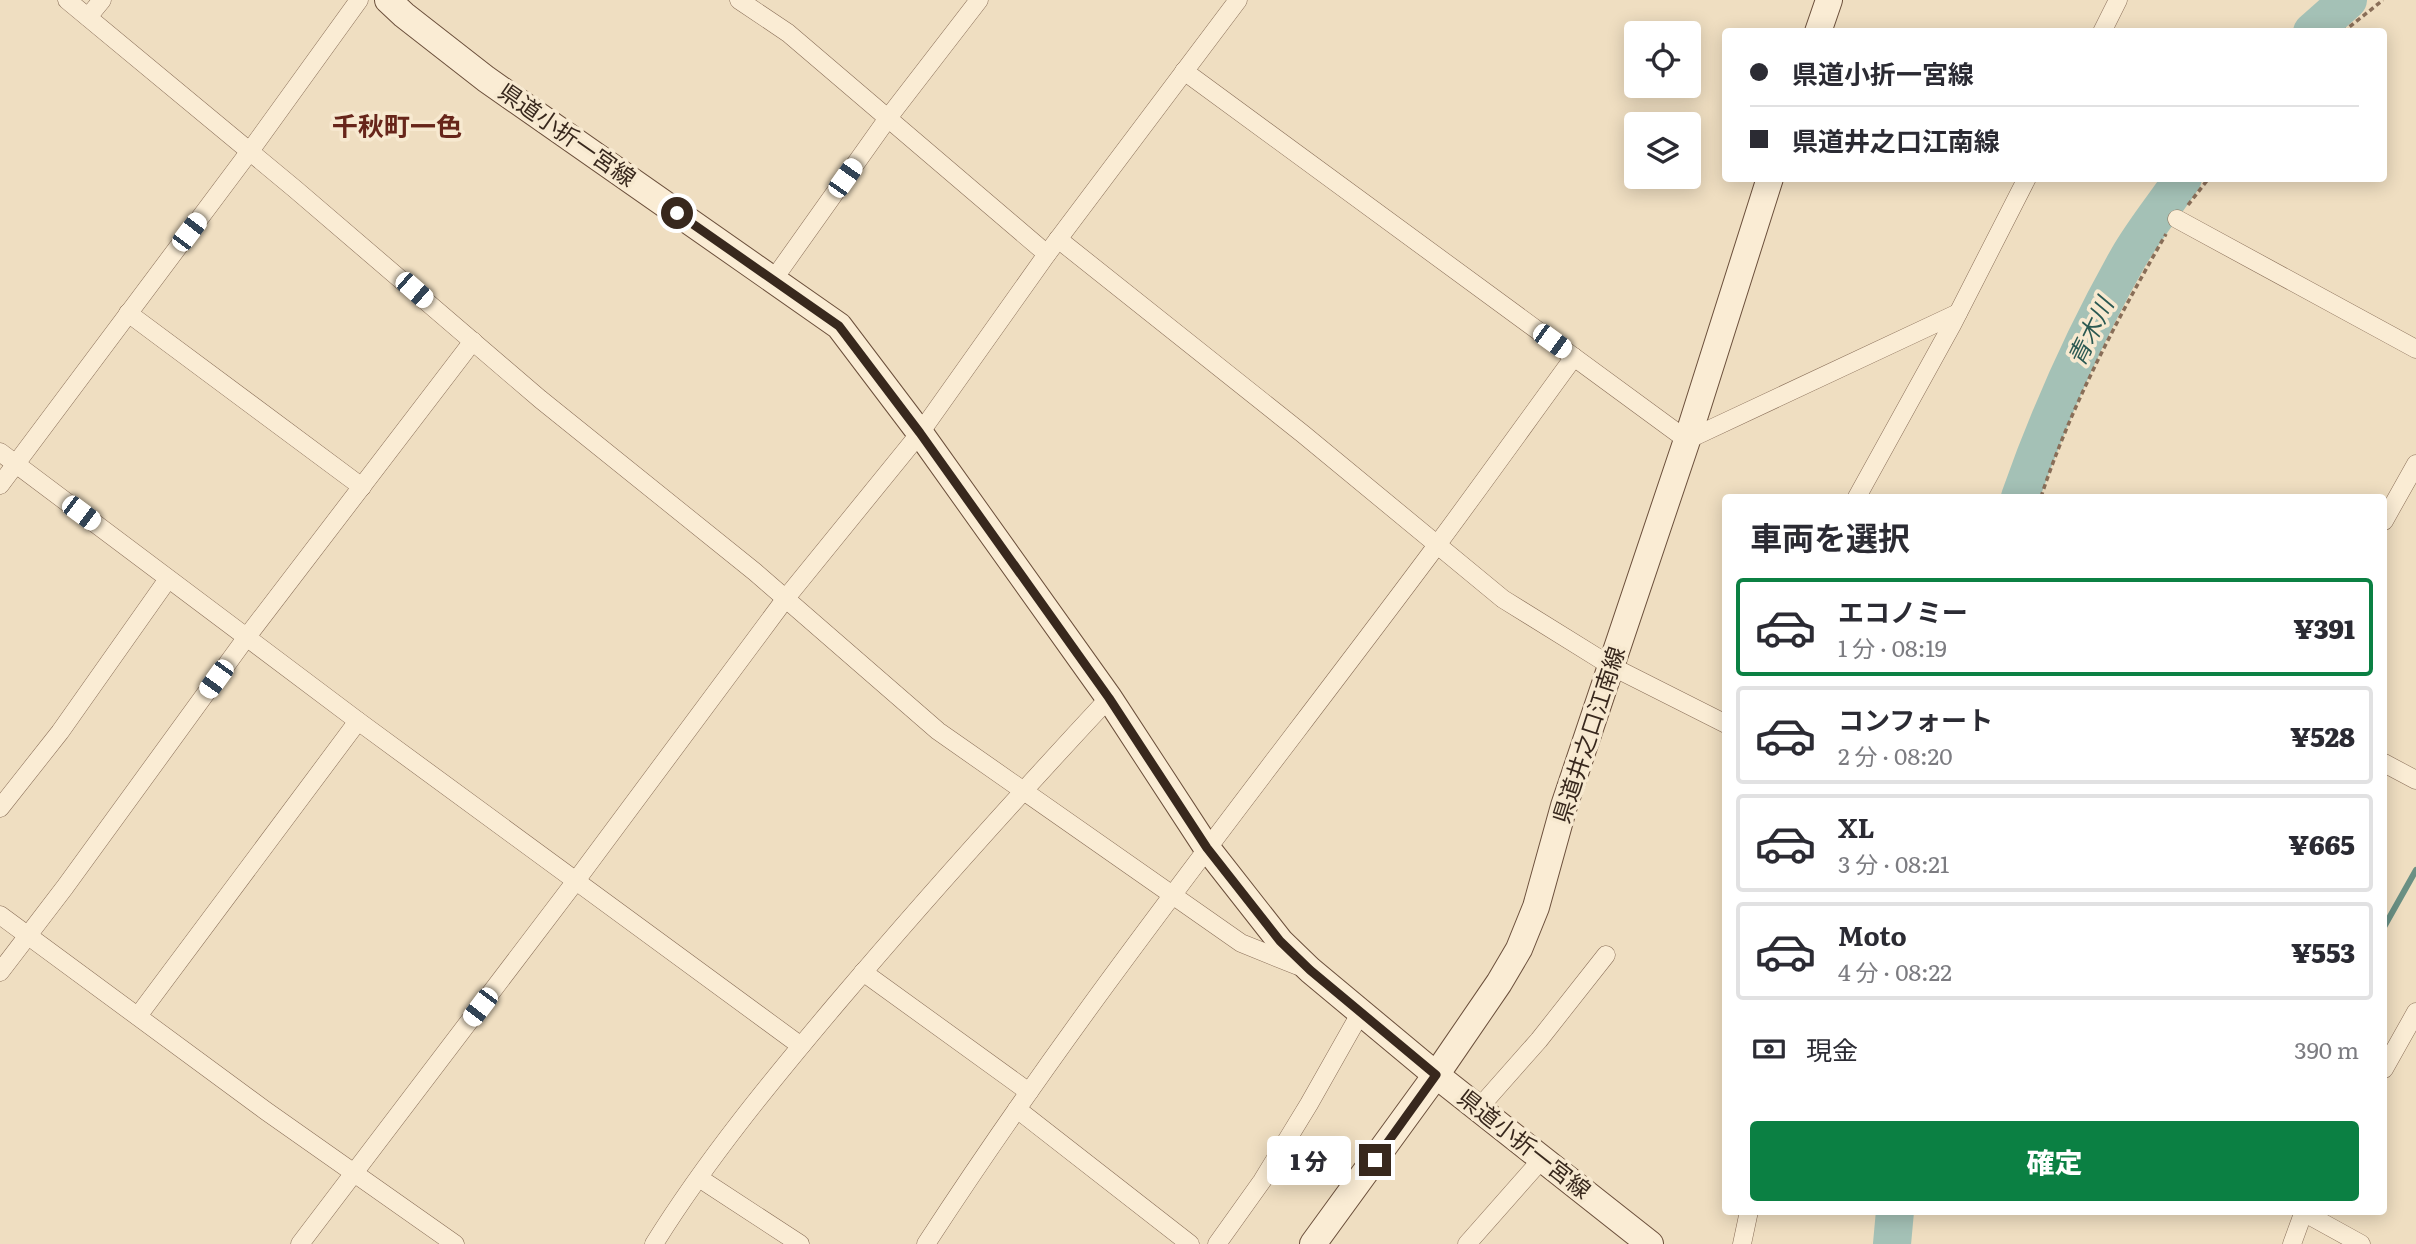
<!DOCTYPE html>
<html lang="ja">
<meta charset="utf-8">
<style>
:root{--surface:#fff;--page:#f7f7f7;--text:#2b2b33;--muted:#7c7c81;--line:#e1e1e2;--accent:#0b8043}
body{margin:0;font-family:Literata,"Noto Sans JP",serif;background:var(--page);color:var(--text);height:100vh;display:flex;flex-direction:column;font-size:26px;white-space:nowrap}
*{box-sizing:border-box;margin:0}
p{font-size:23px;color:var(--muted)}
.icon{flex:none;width:38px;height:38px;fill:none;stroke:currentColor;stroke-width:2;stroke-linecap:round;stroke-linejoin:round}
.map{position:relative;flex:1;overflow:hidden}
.side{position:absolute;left:1722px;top:494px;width:665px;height:721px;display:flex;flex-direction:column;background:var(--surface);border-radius:7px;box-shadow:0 4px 18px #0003}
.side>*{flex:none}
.guide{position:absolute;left:1722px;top:28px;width:665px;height:154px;border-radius:7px;box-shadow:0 4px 18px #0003;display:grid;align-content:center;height:154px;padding:0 28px;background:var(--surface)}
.buttons{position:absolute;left:1624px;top:21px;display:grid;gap:14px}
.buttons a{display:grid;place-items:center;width:77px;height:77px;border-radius:7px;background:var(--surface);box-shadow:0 4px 18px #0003;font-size:35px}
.end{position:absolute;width:32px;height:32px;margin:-16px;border:9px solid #38281d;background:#fff;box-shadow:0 0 0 4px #fff}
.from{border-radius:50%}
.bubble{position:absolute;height:49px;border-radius:7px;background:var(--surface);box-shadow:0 4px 18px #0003;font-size:23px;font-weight:800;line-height:49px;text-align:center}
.car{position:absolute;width:21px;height:42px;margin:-21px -10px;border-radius:9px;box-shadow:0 0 5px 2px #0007;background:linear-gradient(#fff 24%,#345 0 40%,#fff 0 76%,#345 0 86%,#fff 0)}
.guide b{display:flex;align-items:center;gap:24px;height:66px;font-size:26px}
.guide b+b{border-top:2px solid var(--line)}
.guide i{width:18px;height:18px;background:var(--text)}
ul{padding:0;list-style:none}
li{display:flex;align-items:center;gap:21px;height:98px;margin:0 14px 10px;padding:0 14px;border:4px solid var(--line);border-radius:7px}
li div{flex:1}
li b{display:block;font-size:26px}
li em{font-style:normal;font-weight:800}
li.active{border-color:var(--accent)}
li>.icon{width:63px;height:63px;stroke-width:1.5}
h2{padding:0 28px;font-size:32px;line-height:84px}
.pay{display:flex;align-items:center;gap:18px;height:77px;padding:0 28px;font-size:26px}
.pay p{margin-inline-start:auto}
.button{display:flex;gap:14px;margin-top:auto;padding:14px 28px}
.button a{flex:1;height:80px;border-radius:7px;background:var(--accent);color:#fff;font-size:28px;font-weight:800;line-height:80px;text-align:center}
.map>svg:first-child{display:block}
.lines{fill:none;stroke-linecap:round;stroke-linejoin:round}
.stream{stroke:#6a9084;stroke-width:6}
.river{stroke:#a4c1b6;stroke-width:38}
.street-casing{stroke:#896e58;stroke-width:19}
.secondary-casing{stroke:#6b4f3b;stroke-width:28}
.path{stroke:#896e58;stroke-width:3.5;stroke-dasharray:5 3.5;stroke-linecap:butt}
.street{stroke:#faecd4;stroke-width:18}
.secondary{stroke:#faecd4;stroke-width:26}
.route{stroke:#38281d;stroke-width:9}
.labels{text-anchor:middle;stroke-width:7;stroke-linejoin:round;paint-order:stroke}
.street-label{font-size:23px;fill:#38281d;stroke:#f7e9d0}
.water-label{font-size:24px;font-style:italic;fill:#2b5952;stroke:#f7e9d0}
.quarter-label{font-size:26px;font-weight:bold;fill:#67251a;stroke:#f7e9d0}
</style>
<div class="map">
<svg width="2416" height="1244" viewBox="0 0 2416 1244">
<rect width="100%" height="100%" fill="#efdec1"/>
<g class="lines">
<path class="stream" d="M 2384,927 L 2416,870"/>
<g class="river">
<path d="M 2312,32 L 2348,0"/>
<path d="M 2020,497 C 2049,415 2085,334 2128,258 C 2144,230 2165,205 2183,178"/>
<path d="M 1892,1244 L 1895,1211"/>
</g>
<defs>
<g id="street">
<path d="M 67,0 L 295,189 L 540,399 L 755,572 L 938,731 L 1241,943 L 1298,966"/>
<path d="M 739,0 L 788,33 L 1047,254"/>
<path d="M 88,17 L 102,0"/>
<path d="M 2102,32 L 2118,0"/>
<path d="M 1184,71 L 1687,440 L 1958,313"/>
<path d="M 2177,219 L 2416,349"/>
<path d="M 1058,239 L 1303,434 L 1503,599 L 1611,666 L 1726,724"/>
<path d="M 773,280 L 888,118 L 979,0"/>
<path d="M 128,313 L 362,487"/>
<path d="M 0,452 L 358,721 L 801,1046"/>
<path d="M 0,485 L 250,151 L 359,0"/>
<path d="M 1857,497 L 1952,325 L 2027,178"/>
<path d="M 2384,521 L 2416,464"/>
<path d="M 2384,763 L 2416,780"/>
<path d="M 0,808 L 60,732 L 168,579"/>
<path d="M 0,915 L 266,1111 L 455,1244"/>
<path d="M 0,972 L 65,887 L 246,638 L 473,341"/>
<path d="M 863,972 L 1029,1092"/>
<path d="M 138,1016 L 358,721"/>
<path d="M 2384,1069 L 2416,1012"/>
<path d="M 1017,1109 L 1190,1244"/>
<path d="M 1478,1109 L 1539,1040 L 1606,955"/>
<path d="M 699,1178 L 800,1244"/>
<path d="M 2303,1212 L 2361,1244"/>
<path d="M 300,1244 L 575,882 L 786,598 L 920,433 L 1047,254 L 1238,0"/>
<path d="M 654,1244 C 707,1159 772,1080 837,1003 C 925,899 1016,798 1109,698"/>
<path d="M 926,1244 C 1083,1002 1265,776 1437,545 C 1483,483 1528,420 1574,357"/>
<path d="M 1217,1244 L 1262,1181 L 1309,1104 L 1361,1012"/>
<path d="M 1467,1244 L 1542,1159"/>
<path d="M 1742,1244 L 1749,1211"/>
<path d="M 2292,1244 L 2304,1211"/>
</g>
<g id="secondary">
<path d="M 388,0 L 404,15 L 486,79 L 839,326 L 920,433 L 1109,698 L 1207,848 L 1280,941 L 1310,970 L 1436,1075 L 1650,1244"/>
<path d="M 1818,32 L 1829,0"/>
<path d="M 1313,1244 L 1436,1075 L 1499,983 L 1519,949 L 1536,907 L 1564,806 L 1687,440 L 1770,178"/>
</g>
</defs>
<use href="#street" class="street-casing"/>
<use href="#secondary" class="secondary-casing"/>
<g class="path">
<path d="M 2343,32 L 2383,0"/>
<path d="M 2188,205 L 2209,178"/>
<path d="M 2041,497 C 2071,405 2118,318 2166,234"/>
</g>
<use href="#street" class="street"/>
<use href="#secondary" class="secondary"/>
</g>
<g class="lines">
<path class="route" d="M 677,213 L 839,326 L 920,433 L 1109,698 L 1207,848 L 1280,941 L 1310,970 L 1436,1075 L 1375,1160"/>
</g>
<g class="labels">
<g class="street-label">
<text transform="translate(567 135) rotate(35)" y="8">県道小折一宮線</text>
<text transform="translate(1589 735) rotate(-72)" y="8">県道井之口江南線</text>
<text transform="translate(1524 1144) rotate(38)" y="8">県道小折一宮線</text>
</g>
<g class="water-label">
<text transform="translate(2091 332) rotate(-64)" y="8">青木川</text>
</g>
<g class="quarter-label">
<text x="397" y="136">千秋町一色</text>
</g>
</g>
</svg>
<div class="buttons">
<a><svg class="icon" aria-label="locate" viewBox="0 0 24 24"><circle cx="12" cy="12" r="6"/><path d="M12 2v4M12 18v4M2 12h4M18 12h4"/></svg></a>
<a><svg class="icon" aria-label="layers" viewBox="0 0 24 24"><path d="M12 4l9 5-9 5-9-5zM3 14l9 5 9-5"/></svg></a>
</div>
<i class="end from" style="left:677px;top:213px"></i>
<i class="end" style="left:1375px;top:1160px"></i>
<div class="bubble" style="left:1267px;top:1136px;width:84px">1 分</div>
<i class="car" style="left:845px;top:178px;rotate:35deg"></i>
<i class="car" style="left:189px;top:232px;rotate:37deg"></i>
<i class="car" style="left:414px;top:290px;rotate:131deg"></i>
<i class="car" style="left:1552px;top:341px;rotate:126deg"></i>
<i class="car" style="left:81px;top:513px;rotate:127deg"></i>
<i class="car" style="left:216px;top:679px;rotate:216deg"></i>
<i class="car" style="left:480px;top:1007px;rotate:217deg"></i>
<div class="guide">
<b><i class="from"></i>県道小折一宮線</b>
<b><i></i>県道井之口江南線</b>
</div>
<section class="side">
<h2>車両を選択</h2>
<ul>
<li class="active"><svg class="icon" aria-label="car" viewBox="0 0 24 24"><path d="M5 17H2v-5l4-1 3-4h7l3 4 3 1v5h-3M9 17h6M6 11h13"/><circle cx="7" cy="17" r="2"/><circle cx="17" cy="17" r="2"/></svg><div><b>エコノミー</b><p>1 分 · 08:19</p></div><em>¥391</em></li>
<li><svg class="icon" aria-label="car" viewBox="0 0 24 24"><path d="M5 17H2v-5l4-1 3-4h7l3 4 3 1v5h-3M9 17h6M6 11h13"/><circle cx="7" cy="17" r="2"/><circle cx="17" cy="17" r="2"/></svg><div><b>コンフォート</b><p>2 分 · 08:20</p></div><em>¥528</em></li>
<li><svg class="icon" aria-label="car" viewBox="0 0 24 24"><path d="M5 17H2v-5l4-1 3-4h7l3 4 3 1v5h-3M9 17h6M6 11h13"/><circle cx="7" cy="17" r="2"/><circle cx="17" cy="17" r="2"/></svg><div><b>XL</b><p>3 分 · 08:21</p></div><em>¥665</em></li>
<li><svg class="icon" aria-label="car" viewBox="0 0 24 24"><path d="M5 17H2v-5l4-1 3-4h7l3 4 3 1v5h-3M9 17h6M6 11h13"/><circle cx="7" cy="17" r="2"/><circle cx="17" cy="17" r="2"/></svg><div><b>Moto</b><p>4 分 · 08:22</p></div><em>¥553</em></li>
</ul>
<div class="pay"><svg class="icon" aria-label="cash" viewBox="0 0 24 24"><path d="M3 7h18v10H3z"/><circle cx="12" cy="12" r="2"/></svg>現金<p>390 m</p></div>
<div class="button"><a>確定</a></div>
</section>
</div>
